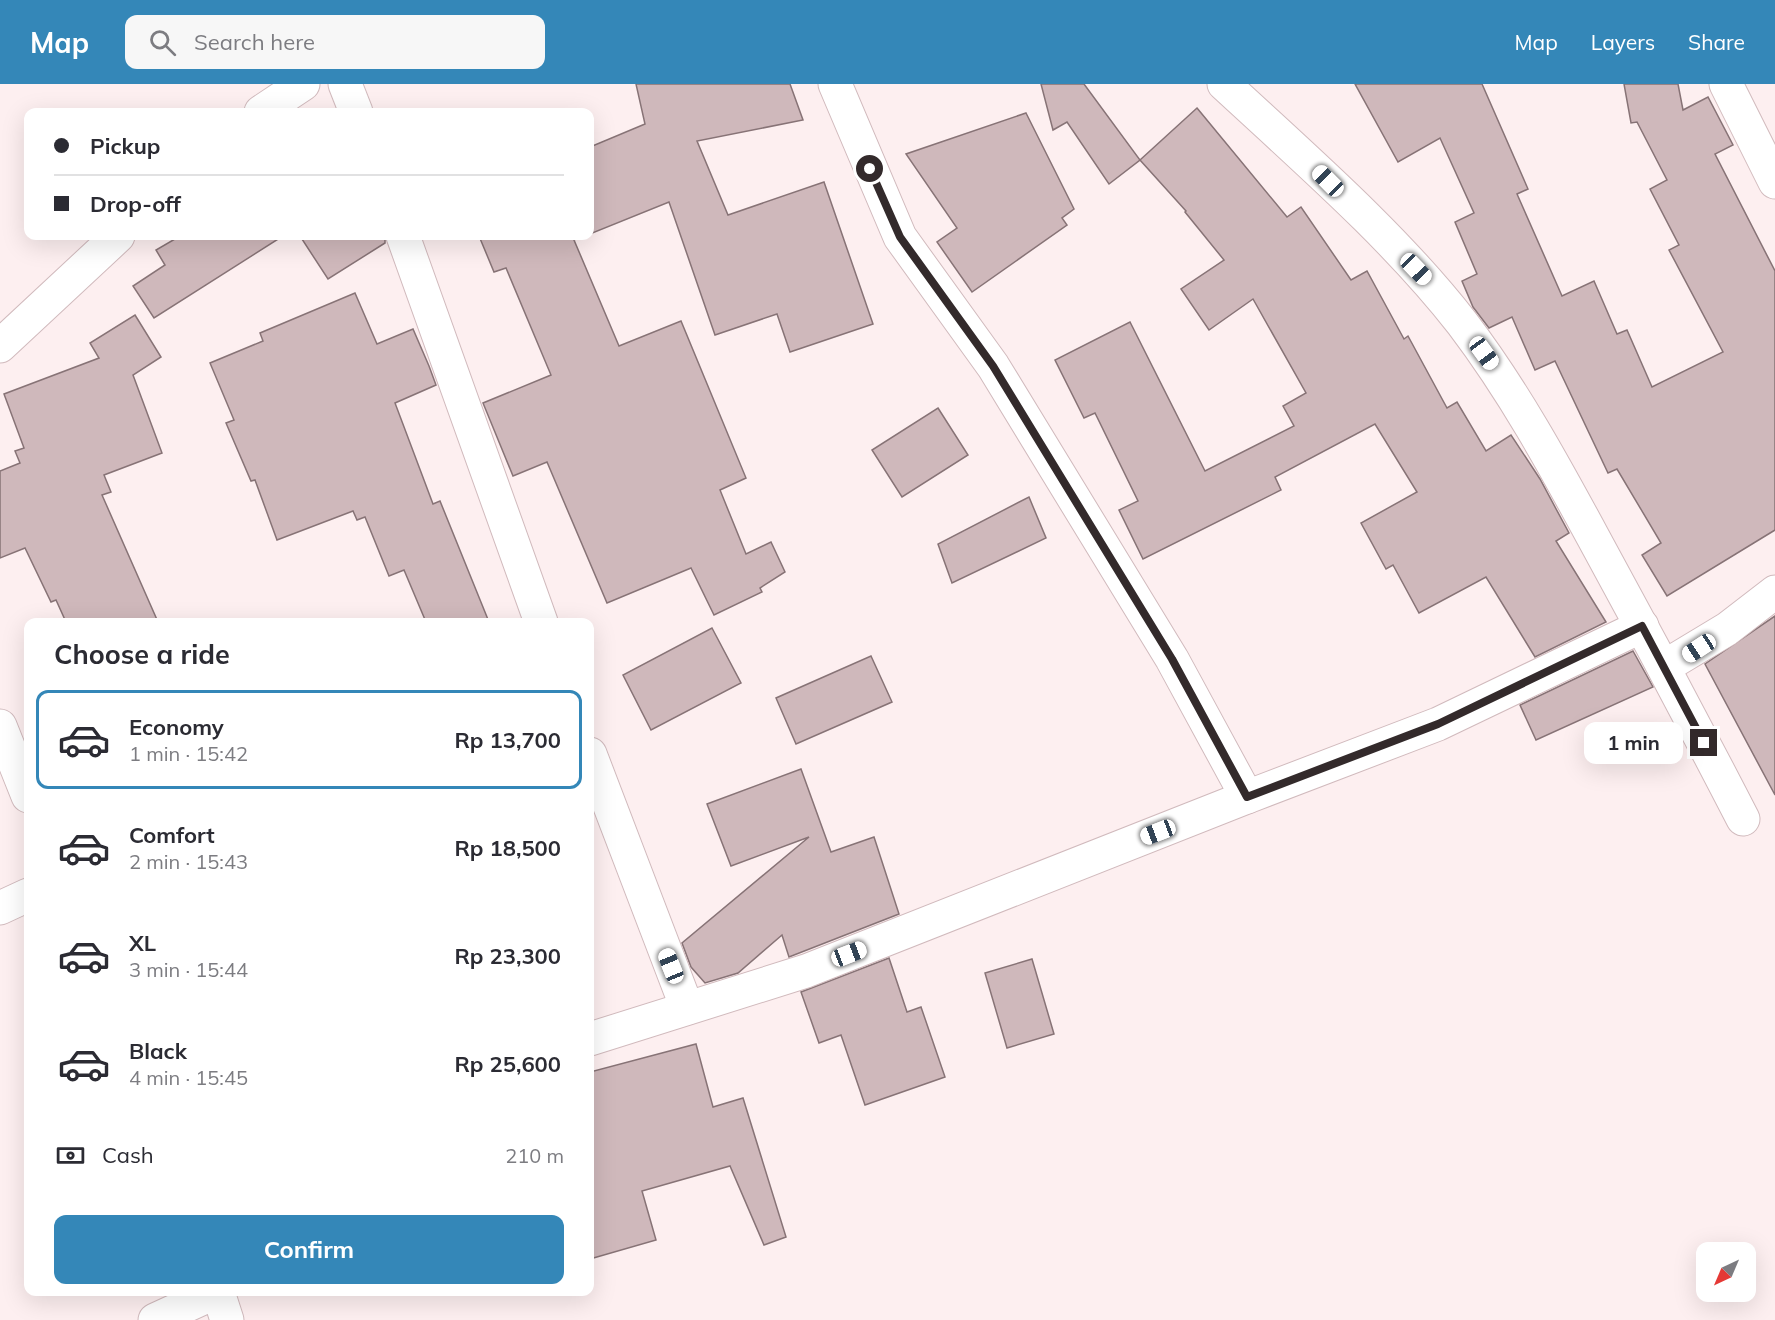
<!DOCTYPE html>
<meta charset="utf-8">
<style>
:root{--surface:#fff;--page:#f7f7f7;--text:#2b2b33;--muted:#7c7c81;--line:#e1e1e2;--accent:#3487b8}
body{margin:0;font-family:Mulish,sans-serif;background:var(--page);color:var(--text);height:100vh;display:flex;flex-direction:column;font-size:22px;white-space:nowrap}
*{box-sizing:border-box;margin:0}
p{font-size:20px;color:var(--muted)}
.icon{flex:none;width:33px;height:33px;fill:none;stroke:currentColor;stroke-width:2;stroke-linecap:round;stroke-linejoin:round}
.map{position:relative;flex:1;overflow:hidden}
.panel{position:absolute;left:24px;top:534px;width:570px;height:678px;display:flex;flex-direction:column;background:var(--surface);border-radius:12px;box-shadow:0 6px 24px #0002}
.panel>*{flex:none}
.banner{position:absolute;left:24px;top:24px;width:570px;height:132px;border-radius:12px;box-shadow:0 6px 24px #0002;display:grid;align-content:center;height:132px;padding:0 30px;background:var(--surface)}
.needle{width:39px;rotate:224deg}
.tools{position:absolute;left:1696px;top:1158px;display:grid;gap:12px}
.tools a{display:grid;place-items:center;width:60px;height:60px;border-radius:12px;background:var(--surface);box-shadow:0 6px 24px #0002;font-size:30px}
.end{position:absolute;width:27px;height:27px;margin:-14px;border:8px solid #332a2b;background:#fff;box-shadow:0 0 0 3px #fff}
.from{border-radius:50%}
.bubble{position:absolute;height:42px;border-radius:12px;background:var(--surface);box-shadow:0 6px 24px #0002;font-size:20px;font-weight:700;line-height:42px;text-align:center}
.car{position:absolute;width:18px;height:36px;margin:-18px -9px;border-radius:8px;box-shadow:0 0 4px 2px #0007;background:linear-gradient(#fff 24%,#345 0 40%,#fff 0 76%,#345 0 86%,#fff 0)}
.banner b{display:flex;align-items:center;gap:21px;height:57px;font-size:22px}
.banner b+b{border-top:2px solid var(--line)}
.banner i{width:15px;height:15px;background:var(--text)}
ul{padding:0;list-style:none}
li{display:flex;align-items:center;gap:18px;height:99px;margin:0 12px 9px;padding:0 18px;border:3px solid transparent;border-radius:12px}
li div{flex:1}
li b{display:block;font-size:22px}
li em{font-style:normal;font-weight:700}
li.on{border-color:var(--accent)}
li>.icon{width:54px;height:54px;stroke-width:1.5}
h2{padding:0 30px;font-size:27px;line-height:72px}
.pay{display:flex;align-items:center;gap:15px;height:66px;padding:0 30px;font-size:22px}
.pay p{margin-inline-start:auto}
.button{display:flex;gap:12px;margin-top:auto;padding:12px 30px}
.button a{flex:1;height:69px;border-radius:12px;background:var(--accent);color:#fff;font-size:24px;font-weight:700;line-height:69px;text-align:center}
header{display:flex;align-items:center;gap:36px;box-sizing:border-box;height:84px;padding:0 30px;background:var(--accent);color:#fff}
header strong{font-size:28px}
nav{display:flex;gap:33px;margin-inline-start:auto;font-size:21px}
.search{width:420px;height:54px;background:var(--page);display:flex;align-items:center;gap:15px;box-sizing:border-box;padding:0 21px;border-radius:12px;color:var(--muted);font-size:22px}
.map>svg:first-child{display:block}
.building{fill:#cfb8bb;stroke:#877376;stroke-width:1.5}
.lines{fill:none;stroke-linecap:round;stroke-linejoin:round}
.street-casing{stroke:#d1babd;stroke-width:35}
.street{stroke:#fff;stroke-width:33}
.route{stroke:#332a2b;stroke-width:8}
</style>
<header>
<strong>Map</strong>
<div class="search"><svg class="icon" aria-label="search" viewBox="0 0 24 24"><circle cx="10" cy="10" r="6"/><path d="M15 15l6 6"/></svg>Search here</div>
<nav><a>Map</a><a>Layers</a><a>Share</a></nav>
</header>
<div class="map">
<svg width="1775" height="1236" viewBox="0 0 1775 1236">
<rect width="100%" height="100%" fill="#fdeff0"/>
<g class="building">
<path d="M 636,0 L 790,0 L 803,36 L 697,57 L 728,131 L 824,98 L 873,240 L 790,268 L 777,230 L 715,251 L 669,118 L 590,150 L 590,63 L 645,40 Z"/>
<path d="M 1041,0 L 1084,0 L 1140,76 L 1109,100 L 1067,38 L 1053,46 Z"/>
<path d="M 1355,0 L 1482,0 L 1528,105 L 1517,110 L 1562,212 L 1594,197 L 1617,250 L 1627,246 L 1652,303 L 1723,268 L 1669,166 L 1679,161 L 1650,105 L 1667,96 L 1637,38 L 1631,39 L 1624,0 L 1678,0 L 1683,26 L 1708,13 L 1733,61 L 1715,70 L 1775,187 L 1775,446 L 1667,512 L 1642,471 L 1661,459 L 1617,385 L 1608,389 L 1555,277 L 1535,286 L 1512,233 L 1489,244 L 1473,223 L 1462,197 L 1477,190 L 1455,138 L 1474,129 L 1440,54 L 1398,78 Z"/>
<path d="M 1197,24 L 1287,133 L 1301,123 L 1351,196 L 1367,187 L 1404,255 L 1408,252 L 1447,324 L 1457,318 L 1486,367 L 1511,351 L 1540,395 L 1569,449 L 1556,457 L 1606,538 L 1535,573 L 1486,493 L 1419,529 L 1393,481 L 1386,485 L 1361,439 L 1417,408 L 1375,340 L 1275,393 L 1281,406 L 1143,475 L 1119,426 L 1138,417 L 1095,329 L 1084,334 L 1055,276 L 1130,238 L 1205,387 L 1294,342 L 1283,322 L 1306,309 L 1253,215 L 1209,246 L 1181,205 L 1224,176 L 1185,128 L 1186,127 L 1140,76 Z"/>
<path d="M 1026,29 L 1074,125 L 1062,134 L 1067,141 L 972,208 L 937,158 L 957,144 L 906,70 Z"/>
<path d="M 180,152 L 283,152 L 154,234 L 133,202 L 165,181 L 156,166 Z"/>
<path d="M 300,152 L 385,152 L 385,159 L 328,195 Z"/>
<path d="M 479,152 L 581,152 L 574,156 L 619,262 L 681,237 L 746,394 L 720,406 L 746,470 L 771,458 L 785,488 L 760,504 L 762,508 L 714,531 L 691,484 L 607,519 L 547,378 L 513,392 L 483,319 L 551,291 L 506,184 L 494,188 Z"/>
<path d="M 355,209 L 377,260 L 413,245 L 429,282 L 436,301 L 395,319 L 433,420 L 440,417 L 489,538 L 426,538 L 404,486 L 389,492 L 365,433 L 357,436 L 353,427 L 277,456 L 255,396 L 251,397 L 226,339 L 234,336 L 210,279 L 263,257 L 260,249 Z"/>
<path d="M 135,231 L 161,273 L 133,291 L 162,369 L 104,391 L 111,408 L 102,411 L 158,538 L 66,538 L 56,516 L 51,518 L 25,464 L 0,474 L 0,387 L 20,379 L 15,367 L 24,364 L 4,310 L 99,274 L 90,259 Z"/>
<path d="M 938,324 L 968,371 L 902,413 L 872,366 Z"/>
<path d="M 1029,413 L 1046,454 L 952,499 L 938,460 Z"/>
<path d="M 1775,532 L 1775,711 L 1705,580 Z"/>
<path d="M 712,544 L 741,599 L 651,646 L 623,591 Z"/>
<path d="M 1633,567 L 1653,603 L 1536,656 L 1520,621 Z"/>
<path d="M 871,572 L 892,618 L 796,660 L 776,614 Z"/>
<path d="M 801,685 L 831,768 L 874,753 L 899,830 L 789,873 L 782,851 L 738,889 L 705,899 L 691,883 L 682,859 L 809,753 L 731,782 L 707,720 Z"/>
<path d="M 889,874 L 907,928 L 921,923 L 945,993 L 865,1021 L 841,951 L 819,959 L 801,908 Z"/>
<path d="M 1032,875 L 1054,950 L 1007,964 L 985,889 Z"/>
<path d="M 696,960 L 713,1023 L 743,1014 L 786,1153 L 764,1161 L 730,1082 L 642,1107 L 656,1156 L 590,1175 L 590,988 Z"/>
</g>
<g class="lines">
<defs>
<g id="street">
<path d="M 345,0 L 356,28"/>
<path d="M 1224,0 C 1304,74 1396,154 1462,239 C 1513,306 1553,379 1593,453 C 1644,546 1694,640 1743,735"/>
<path d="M 1726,0 L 1775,98"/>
<path d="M 261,28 L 303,0"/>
<path d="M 403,152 L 541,538"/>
<path d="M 0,262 L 118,152"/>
<path d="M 1664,583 L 1727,545 L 1775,508"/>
<path d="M 0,642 L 28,712"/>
<path d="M 590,670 L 687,924"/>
<path d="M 1247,713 L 1438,640 L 1642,542"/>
<path d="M 0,824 L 28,811"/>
<path d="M 590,955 L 806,887 L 1247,713 L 1172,575 L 993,282 L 900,153 L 835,0"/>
<path d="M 218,1208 L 227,1236"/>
<path d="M 155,1236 L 216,1208"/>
</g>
</defs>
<use href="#street" class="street-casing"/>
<use href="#street" class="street"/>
</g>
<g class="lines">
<path class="route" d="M 870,85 L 900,153 L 993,282 L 1172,575 L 1247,713 L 1438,640 L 1642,542 L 1704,659"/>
</g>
</svg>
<div class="tools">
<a><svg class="needle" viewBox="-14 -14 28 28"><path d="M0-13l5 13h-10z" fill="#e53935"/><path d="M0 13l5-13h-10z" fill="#7c7c81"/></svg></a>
</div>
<i class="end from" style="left:870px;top:85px"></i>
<i class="end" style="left:1704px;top:659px"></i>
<div class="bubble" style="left:1584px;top:638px;width:99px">1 min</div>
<i class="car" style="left:1328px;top:97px;rotate:315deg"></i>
<i class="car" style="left:1416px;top:185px;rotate:136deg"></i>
<i class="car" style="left:1484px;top:269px;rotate:144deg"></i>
<i class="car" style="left:1699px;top:564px;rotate:237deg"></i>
<i class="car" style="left:1158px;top:748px;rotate:249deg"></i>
<i class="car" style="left:849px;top:870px;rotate:69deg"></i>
<i class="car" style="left:671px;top:882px;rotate:338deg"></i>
<div class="banner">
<b><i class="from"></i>Pickup</b>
<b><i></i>Drop-off</b>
</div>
<section class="panel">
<h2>Choose a ride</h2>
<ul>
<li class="on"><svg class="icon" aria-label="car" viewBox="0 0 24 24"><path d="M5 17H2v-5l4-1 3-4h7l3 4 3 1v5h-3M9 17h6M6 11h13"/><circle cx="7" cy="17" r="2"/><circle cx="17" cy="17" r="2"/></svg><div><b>Economy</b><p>1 min · 15:42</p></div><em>Rp 13,700</em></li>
<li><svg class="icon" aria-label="car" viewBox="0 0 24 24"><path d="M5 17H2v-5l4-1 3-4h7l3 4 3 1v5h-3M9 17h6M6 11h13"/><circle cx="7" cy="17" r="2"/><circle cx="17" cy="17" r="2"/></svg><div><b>Comfort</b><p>2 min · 15:43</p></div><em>Rp 18,500</em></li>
<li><svg class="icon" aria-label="car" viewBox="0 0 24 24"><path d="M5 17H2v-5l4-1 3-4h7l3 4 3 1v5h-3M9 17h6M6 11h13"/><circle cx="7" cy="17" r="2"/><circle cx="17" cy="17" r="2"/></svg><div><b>XL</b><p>3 min · 15:44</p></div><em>Rp 23,300</em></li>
<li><svg class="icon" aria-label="car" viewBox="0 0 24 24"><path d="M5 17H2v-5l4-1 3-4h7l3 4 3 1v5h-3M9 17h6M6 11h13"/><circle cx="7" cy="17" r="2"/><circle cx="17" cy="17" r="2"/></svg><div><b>Black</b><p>4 min · 15:45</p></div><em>Rp 25,600</em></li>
</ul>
<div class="pay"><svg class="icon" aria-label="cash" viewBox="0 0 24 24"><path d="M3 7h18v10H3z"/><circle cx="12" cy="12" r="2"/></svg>Cash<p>210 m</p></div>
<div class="button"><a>Confirm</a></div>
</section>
</div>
